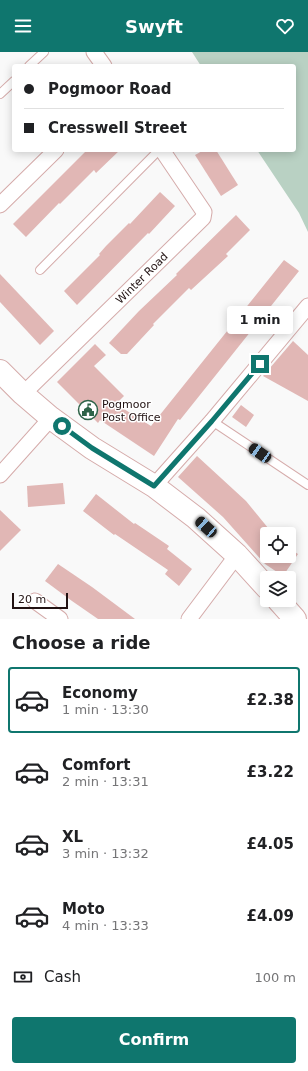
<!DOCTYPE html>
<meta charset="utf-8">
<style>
:root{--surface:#fff;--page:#f2f2f2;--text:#202124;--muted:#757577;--line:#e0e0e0;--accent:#0f766e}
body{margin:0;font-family:"DejaVu Sans",sans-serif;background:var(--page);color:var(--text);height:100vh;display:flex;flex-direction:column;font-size:15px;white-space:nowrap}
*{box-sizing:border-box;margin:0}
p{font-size:13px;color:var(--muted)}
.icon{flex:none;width:22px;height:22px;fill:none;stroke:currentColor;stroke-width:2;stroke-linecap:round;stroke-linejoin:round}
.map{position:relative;height:567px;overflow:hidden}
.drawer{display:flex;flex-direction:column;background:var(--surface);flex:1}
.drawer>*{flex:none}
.banner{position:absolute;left:12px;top:12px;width:284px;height:88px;border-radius:4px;box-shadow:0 2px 10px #0003;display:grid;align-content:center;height:88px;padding:0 12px;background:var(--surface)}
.fabs{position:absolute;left:260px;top:475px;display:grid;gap:8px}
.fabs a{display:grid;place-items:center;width:36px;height:36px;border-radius:4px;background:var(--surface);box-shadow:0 2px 10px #0003;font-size:20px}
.scale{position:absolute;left:12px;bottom:10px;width:56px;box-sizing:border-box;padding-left:4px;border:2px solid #211212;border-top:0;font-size:11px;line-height:14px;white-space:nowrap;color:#211212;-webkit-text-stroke:3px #fff;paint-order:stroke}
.end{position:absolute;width:18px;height:18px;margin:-9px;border:5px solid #0f766e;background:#fff;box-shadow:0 0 0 2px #fff}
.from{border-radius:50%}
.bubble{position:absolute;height:28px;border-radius:4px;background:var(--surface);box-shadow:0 2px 10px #0003;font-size:13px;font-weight:800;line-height:28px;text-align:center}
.car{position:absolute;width:12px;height:24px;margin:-12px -6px;border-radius:5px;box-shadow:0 0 3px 1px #0007;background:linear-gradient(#222 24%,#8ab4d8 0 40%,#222 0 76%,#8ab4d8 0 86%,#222 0)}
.banner b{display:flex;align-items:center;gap:14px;height:38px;font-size:15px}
.banner b+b{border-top:1px solid var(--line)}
.banner i{width:10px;height:10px;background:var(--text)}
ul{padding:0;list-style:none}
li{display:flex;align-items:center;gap:12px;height:66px;margin:0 8px 6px;padding:0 4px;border:2px solid transparent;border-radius:4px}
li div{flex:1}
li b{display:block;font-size:15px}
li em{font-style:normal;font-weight:800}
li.active{border-color:var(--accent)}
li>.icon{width:36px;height:36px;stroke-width:1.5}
h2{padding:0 12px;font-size:18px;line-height:48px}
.pay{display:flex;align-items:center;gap:10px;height:44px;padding:0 12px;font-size:15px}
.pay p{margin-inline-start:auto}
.action{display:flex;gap:8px;margin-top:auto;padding:8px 12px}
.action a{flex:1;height:46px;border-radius:4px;background:var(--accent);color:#fff;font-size:16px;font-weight:800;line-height:46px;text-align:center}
header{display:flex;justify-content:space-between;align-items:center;height:52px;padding:0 12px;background:var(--accent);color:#fff;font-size:18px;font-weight:800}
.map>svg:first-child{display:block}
.green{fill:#b9d1c3}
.building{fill:#e1b7b5}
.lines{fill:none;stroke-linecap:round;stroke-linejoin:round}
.lane-casing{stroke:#d5abaa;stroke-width:10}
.street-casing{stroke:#d5abaa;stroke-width:17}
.secondary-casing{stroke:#d5abaa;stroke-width:24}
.lane{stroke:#fff;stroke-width:8}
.street{stroke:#fff;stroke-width:15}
.secondary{stroke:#fff;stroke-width:22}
.route{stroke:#0f766e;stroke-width:5}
.labels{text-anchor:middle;stroke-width:3;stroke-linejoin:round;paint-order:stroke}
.street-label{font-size:11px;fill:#211212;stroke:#fff}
.poi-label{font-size:11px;fill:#211212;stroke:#fff;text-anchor:start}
</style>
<header><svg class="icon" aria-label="menu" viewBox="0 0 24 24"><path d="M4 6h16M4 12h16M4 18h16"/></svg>Swyft<svg class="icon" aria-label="heart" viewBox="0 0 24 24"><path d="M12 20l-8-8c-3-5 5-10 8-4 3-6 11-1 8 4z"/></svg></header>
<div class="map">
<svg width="308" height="567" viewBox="0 0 308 567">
<rect width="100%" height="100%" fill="#f9f9f9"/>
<path class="green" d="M 192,0 L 308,0 L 308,180 L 299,161 L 257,98 L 294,98 L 294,14 L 201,14 Z"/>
<g class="building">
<path d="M 87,98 L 120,98 L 96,121 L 94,118 L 60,152 L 59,151 L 26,185 L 13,172 Z"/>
<path d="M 204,98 L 216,98 L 238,133 L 221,144 L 195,103 Z"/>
<path d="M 160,140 L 175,154 L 149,182 L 148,181 L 77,253 L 64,239 L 100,203 L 99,202 L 106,194 L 129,171 L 130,172 Z"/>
<path d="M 236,163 L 250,178 L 226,202 L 228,204 L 191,238 L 189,236 L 153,272 L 154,273 L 127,302 L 121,302 L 109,291 L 139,259 L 177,223 L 176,222 Z"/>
<path d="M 284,208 L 299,219 L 180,368 L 178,367 L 154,404 L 100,368 L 98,371 L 57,330 L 95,292 L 106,303 L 94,314 L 124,344 L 116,352 L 151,374 Z"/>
<path d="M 0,222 L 54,279 L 40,293 L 0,250 Z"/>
<path d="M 293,289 L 308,303 L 308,349 L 263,324 Z"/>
<path d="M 241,353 L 254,363 L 246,375 L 232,365 Z"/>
<path d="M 197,404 L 246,449 L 273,482 L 267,482 L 267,504 L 289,504 L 289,496 L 298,502 L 283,524 L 265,512 L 223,465 L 178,425 Z"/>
<path d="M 63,431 L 65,452 L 28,455 L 27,434 Z"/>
<path d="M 96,442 L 134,472 L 135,471 L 169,494 L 167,497 L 192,517 L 179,534 L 165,522 L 168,518 L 115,482 L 114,483 L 83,459 Z"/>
<path d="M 0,458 L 21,478 L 0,499 Z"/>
<path d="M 58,512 L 92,535 L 135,567 L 98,567 L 72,549 L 45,529 Z"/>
</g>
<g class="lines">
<defs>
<g id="lane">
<path d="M 29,14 L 44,0"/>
<path d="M 0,42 L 14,29"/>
<path d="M 40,218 L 159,98"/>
<path d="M 212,369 L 308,433"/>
</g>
<g id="street">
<path d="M 94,0 L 104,14"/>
<path d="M 0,153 L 56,98"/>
<path id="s1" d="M 23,342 L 203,166 L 204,160 L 162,98"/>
<path d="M 0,423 L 51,366"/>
<path d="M 154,434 L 212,369 L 308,254"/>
<path d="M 35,549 L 60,567"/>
<path d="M 189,567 L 237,503"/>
</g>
<g id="secondary">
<path d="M 0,319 L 23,342 L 51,366 L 92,396 L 154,434 L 196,466 L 237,503 L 267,536"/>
<path d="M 278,548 L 295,567"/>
</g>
</defs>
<use href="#lane" class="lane-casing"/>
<use href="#street" class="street-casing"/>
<use href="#secondary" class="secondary-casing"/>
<use href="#lane" class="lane"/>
<use href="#street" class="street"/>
<use href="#secondary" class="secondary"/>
</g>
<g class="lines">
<path class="route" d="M 62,374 L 92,396 L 154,434 L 212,369 L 260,312"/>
</g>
<defs>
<symbol id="civic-ring" viewBox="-11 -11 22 22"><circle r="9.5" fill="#fff" stroke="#2e6348" stroke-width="1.5"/><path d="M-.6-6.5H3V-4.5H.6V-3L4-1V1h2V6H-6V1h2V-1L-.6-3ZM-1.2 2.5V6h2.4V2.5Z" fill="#2e6348"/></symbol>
</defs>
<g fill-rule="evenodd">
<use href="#civic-ring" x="77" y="347" width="22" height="22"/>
</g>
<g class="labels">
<g class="street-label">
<text dy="4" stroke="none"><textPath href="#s1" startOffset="166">Winter Road</textPath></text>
</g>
<g class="poi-label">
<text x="102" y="356">Pogmoor<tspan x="102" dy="13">Post Office</tspan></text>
</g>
</g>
</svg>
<div class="fabs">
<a><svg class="icon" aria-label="locate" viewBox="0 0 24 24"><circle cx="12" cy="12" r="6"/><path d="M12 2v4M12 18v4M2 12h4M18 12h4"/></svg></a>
<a><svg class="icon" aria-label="layers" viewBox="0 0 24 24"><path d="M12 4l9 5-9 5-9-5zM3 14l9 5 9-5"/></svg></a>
</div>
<div class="scale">20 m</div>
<i class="end from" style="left:62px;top:374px"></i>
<i class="end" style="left:260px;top:312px"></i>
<div class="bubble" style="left:227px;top:254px;width:66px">1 min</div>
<i class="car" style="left:260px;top:401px;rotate:304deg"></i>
<i class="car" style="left:206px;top:475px;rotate:312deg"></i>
<div class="banner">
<b><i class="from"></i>Pogmoor Road</b>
<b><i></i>Cresswell Street</b>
</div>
</div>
<section class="drawer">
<h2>Choose a ride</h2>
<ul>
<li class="active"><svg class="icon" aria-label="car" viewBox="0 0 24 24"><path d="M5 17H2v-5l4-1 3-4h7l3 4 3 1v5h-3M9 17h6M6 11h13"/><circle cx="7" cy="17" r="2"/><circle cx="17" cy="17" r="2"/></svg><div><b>Economy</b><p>1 min · 13:30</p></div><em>£2.38</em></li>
<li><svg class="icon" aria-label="car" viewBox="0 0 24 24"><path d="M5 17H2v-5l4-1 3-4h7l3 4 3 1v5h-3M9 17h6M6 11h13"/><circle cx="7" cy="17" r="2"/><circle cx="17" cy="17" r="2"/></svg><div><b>Comfort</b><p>2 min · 13:31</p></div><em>£3.22</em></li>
<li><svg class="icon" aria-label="car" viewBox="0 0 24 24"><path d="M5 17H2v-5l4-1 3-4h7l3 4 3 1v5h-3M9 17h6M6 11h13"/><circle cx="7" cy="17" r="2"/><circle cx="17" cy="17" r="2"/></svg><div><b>XL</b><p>3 min · 13:32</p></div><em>£4.05</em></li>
<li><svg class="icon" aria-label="car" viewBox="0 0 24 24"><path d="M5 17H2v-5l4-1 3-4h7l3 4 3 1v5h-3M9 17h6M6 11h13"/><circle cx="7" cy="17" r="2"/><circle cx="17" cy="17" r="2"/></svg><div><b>Moto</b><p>4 min · 13:33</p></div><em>£4.09</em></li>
</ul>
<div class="pay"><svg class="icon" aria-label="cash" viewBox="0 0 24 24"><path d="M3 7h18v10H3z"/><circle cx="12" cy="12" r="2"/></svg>Cash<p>100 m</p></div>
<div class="action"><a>Confirm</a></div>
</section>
